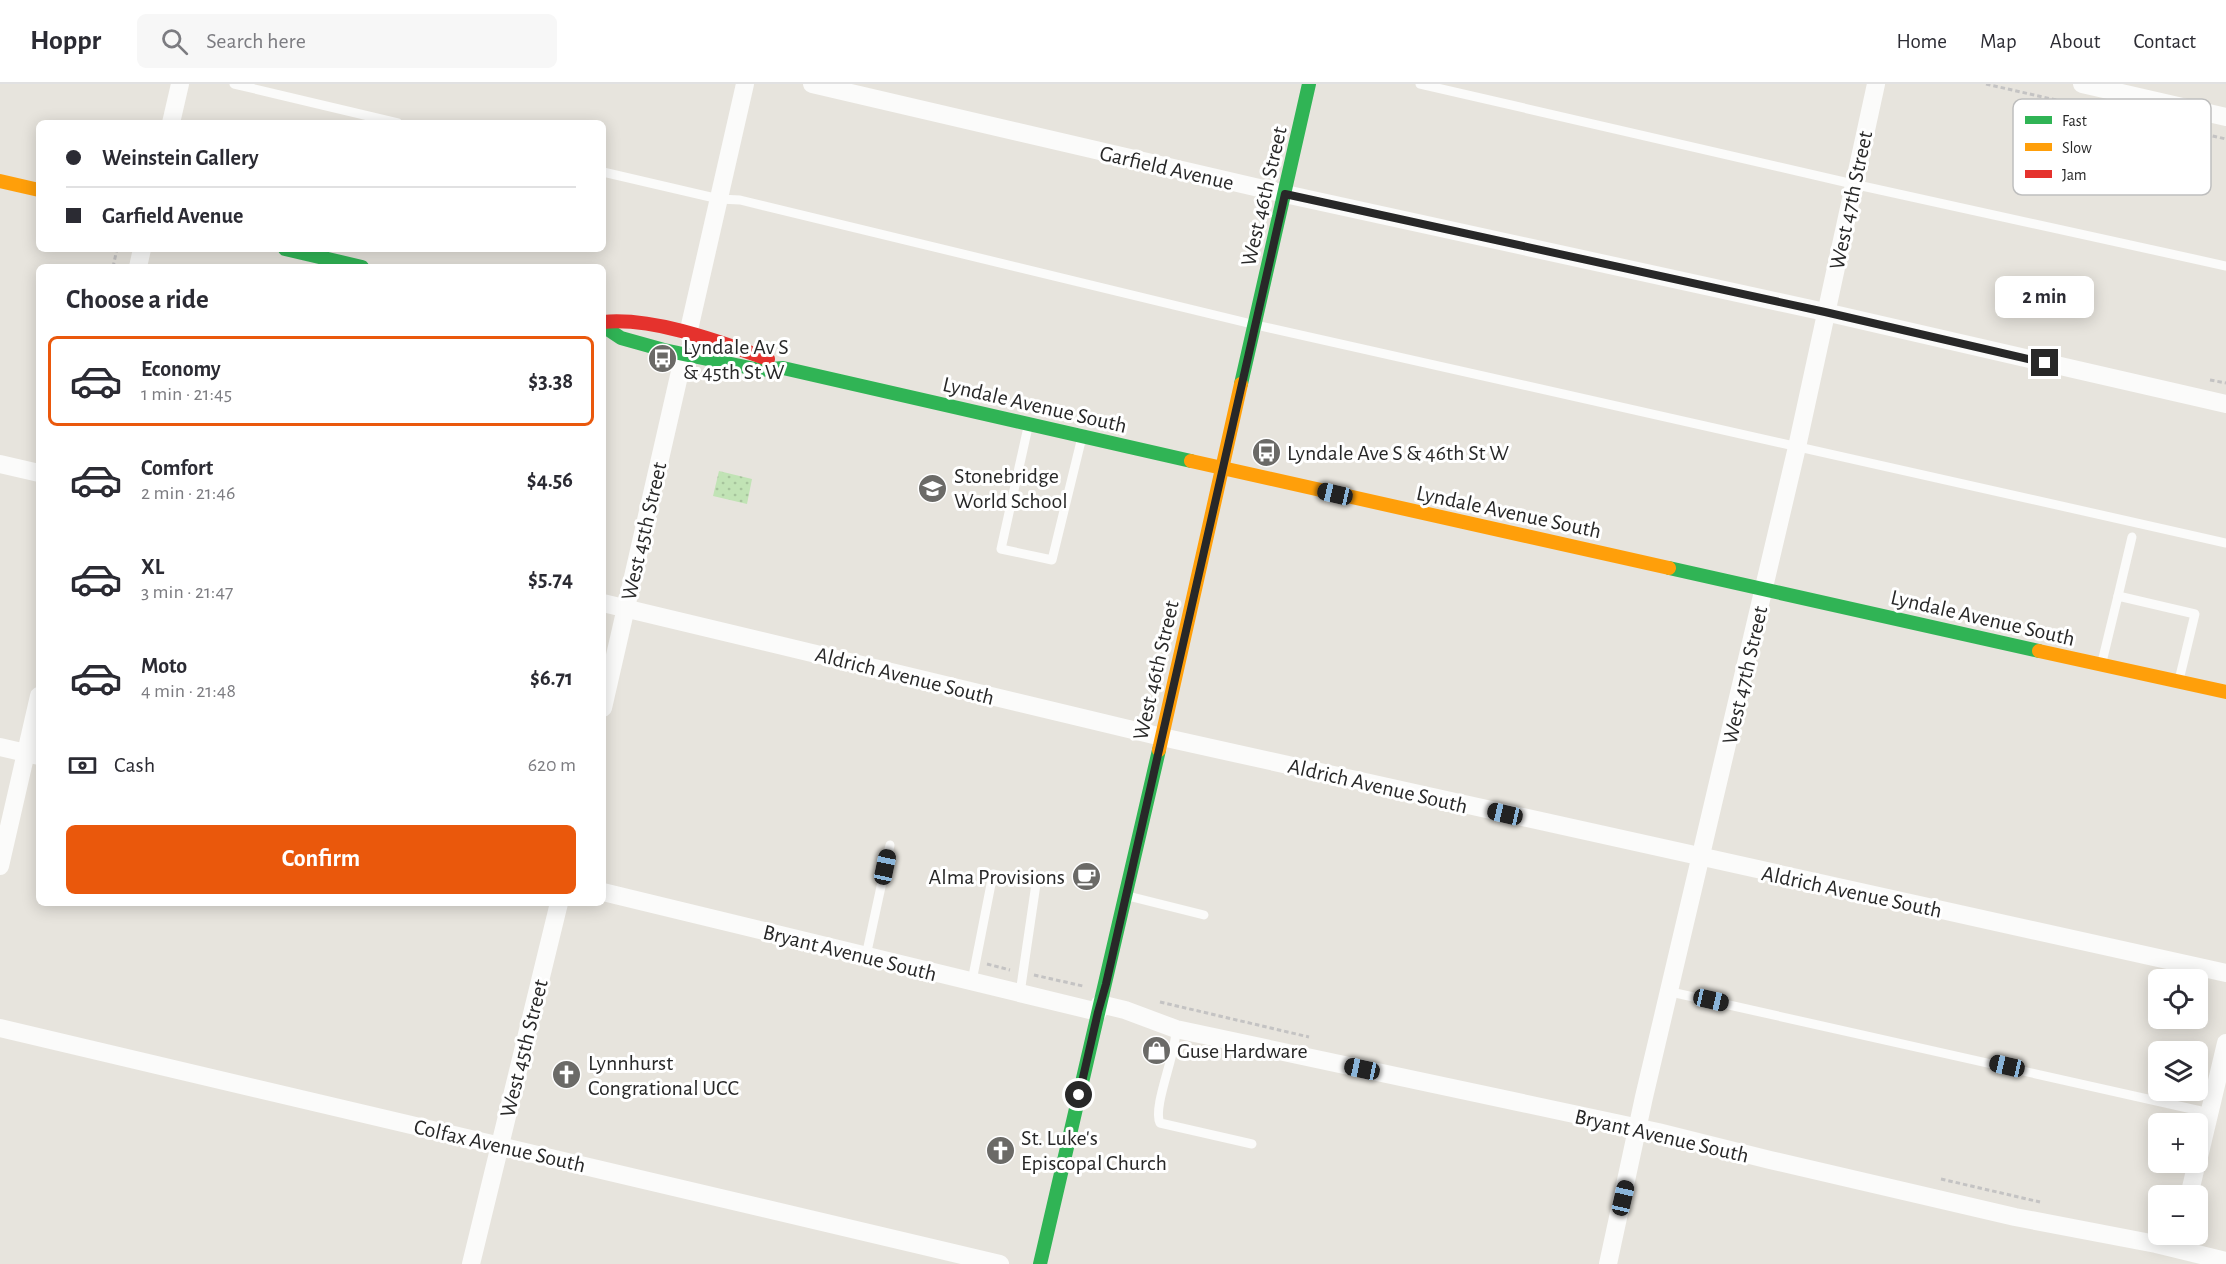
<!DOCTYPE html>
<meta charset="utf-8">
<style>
:root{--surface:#fff;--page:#f7f7f7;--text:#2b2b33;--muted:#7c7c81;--line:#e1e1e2;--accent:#ea580c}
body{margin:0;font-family:"Alegreya Sans",sans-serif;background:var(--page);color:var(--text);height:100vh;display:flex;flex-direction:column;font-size:22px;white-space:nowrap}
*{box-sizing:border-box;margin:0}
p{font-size:20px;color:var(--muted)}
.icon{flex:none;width:33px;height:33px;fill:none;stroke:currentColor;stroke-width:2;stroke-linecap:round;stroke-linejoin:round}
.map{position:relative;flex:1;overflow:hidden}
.side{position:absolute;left:36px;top:180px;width:570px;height:642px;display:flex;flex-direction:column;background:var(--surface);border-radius:9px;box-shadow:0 3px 15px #0003}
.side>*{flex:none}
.banner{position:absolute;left:36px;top:36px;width:570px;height:132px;border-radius:9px;box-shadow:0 3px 15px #0003;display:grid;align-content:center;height:132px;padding:0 30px;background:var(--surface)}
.tools{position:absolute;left:2148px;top:885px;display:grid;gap:12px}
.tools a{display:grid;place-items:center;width:60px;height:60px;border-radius:9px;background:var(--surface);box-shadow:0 3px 15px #0003;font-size:30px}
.end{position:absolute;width:27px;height:27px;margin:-14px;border:8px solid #282828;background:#fff;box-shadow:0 0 0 3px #fff}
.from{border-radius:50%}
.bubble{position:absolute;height:42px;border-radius:9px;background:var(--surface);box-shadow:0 3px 15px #0003;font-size:20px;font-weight:700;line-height:42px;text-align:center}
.car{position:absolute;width:18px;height:36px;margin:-18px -9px;border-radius:8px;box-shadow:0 0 4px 2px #0007;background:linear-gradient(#222 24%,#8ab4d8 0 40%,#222 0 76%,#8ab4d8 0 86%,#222 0)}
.banner b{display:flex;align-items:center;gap:21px;height:57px;font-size:22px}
.banner b+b{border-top:2px solid var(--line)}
.banner i{width:15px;height:15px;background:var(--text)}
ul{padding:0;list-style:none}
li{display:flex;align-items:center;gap:18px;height:90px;margin:0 12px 9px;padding:0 18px;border:3px solid transparent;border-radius:9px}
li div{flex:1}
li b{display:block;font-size:22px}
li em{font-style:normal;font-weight:700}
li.on{border-color:var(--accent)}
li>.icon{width:54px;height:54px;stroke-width:1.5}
h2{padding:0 30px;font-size:27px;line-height:72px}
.pay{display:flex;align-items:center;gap:15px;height:66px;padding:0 30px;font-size:22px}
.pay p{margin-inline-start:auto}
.cta{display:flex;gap:12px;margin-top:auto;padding:12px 30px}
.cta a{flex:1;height:69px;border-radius:9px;background:var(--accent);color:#fff;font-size:24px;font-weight:700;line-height:69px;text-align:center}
header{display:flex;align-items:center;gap:36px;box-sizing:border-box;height:84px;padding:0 30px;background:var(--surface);border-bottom:2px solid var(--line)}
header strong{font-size:28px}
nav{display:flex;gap:33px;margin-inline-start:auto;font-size:21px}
.search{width:420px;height:54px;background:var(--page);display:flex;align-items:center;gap:15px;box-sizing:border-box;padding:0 21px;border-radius:9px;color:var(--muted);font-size:22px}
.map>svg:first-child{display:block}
.park{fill:url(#park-dots)}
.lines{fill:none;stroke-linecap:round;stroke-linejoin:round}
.path{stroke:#c4c3c3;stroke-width:3;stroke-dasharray:4.5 3;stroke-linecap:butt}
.lane{stroke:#fbfbfa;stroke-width:9}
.street{stroke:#fbfbfa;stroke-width:18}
.fast{stroke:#30b455;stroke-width:14}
.slow{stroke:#ff9f0a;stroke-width:14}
.jam{stroke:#e5322d;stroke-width:14}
.route{stroke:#282828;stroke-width:8}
.labels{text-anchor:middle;stroke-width:6;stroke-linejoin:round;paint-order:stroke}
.street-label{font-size:22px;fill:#282828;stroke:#fff}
.poi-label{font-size:22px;fill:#282828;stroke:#fff;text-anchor:start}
.key{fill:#fff;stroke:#bebebe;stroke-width:1.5}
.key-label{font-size:16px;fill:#282828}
</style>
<header>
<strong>Hoppr</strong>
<div class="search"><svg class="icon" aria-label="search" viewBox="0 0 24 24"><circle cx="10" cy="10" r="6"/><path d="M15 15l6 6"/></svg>Search here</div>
<nav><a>Home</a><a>Map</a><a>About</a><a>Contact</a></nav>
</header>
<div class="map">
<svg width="2226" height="1180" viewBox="0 0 2226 1180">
<defs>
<pattern id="park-dots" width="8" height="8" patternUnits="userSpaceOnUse" patternTransform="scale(1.5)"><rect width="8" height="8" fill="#c1e3b5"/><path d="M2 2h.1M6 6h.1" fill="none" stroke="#a6c39c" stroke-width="1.8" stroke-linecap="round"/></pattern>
</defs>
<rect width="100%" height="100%" fill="#e7e4dd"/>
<path class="park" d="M 719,387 L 752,395 L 747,420 L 713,412 Z"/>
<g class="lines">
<g class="path">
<path d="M 1986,0 L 2226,55"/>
<path d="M 113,183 L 117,165"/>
<path d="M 2210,296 L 2226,299"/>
<path d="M 987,880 L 1010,886"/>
<path d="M 1034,891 L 1083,902"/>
<path d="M 1160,918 L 1309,953"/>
<path d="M 1941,1095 L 2040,1118"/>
</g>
<g class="lane">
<path d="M 234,0 L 398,39"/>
<path d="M 1420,0 L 1853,100 L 2226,182"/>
<path d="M 603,88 L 719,115 L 740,116 L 1256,241 L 2226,459"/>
<path d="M 1028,343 L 1001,465 L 1052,476 L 1082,353"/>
<path d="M 2118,512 L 2132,453"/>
<path d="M 2102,578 L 2118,512 L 2195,530 L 2179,596"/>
<path d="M 1128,812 L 1204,831"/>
<path d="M 866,872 L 890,761"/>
<path d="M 972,897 L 993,790 L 1036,800 L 1020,909"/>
<path d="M 1671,908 L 2210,1029"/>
<path d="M 1176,945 C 1177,968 1152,1023 1160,1039 L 1252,1060"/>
</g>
<g class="street">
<path d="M 812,0 L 1285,110 L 1825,228 L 2226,320"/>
<path d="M 2082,0 L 2226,33"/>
<path d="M 171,39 L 180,0"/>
<path d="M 138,183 L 142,165"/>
<path d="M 688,250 L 745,0"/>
<path d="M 0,380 L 39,389"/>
<path d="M 603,519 L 1162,653 L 2226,889"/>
<path d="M 603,624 L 684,270"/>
<path d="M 0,663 L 39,672"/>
<path d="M 0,782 L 39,612"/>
<path d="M 603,808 L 1098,928"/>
<path d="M 1100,920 L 1125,926 L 1176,945 L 1658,1048 L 1770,1076 L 2015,1133 L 2156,1160 L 2226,1177"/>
<path d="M 0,944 L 1000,1180"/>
<path d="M 2198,1077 L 2226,959"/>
<path d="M 2189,1112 L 2197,1078"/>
<path d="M 471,1180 L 559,819"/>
<path d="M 1608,1180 L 1644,1013 L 1797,363 L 1876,0"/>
</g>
<g class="fast">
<path d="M 285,165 L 362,183"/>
<path d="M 603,242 L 621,254 L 664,266 L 760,286 L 783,284 L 1191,377"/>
<path d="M 1241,300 L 1309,0"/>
<path d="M 1669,484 L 2039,567"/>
<path d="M 1040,1180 L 1159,666"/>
</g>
<g class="slow">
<path d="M 0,97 L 39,106"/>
<path d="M 1191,377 L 1669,484"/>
<path d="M 2039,567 L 2226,608"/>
<path d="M 1159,666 L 1241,300"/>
</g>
<path class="jam" d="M 603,238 C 654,233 720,258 768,275"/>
</g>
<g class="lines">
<path class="route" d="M 1079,1011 L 1098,928 L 1106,900 L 1285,110 L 1825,228 L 2045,279"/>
</g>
<defs>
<symbol id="bus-disc" viewBox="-11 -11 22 22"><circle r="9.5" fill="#6b6a67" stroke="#fff"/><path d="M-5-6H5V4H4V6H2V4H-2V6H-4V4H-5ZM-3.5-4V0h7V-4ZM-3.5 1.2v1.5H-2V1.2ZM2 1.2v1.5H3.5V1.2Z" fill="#fff"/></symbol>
<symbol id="school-disc" viewBox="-11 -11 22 22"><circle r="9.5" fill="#6b6a67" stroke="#fff"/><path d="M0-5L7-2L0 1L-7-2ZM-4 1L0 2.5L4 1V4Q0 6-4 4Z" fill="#fff"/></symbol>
<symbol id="cafe-disc" viewBox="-11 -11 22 22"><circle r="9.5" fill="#6b6a67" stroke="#fff"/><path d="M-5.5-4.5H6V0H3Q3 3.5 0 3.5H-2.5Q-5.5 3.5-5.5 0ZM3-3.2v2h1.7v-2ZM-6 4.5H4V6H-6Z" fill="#fff"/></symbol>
<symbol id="shop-disc" viewBox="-11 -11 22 22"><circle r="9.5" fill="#6b6a67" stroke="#fff"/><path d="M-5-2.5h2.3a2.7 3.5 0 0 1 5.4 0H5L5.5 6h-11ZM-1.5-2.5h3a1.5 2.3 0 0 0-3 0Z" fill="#fff"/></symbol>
<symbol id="church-disc" viewBox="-11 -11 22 22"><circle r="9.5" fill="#6b6a67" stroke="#fff"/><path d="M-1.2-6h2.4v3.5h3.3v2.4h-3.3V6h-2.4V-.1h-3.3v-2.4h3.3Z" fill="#fff"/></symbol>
</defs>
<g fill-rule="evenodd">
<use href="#bus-disc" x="646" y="258" width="33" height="33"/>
<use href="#bus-disc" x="1250" y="352" width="33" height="33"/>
<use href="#school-disc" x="916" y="388" width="33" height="33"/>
<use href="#cafe-disc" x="1070" y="776" width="33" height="33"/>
<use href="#shop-disc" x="1140" y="950" width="33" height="33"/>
<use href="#church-disc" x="550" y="974" width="33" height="33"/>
<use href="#church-disc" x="984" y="1050" width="33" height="33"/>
</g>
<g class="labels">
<g class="street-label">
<text transform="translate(1167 83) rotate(13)" y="8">Garfield Avenue</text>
<text transform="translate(1263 112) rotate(-77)" y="8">West 46th Street</text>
<text transform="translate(1850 116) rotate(-78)" y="8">West 47th Street</text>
<text transform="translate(1035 320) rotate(13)" y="8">Lyndale Avenue South</text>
<text transform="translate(1509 427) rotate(12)" y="8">Lyndale Avenue South</text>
<text transform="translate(643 447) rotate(-77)" y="8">West 45th Street</text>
<text transform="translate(1983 533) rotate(13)" y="8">Lyndale Avenue South</text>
<text transform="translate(1155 586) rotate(-77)" y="8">West 46th Street</text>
<text transform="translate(905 591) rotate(14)" y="8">Aldrich Avenue South</text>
<text transform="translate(1744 591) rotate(-77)" y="8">West 47th Street</text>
<text transform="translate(1378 701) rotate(13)" y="8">Aldrich Avenue South</text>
<text transform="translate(1852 807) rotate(12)" y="8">Aldrich Avenue South</text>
<text transform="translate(850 868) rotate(14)" y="8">Bryant Avenue South</text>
<text transform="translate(523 964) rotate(-76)" y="8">West 45th Street</text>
<text transform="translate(1662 1051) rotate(13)" y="8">Bryant Avenue South</text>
<text transform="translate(500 1061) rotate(13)" y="8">Colfax Avenue South</text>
</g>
<g class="poi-label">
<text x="683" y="270">Lyndale Av S<tspan x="683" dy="25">&amp; 45th St W</tspan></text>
<text x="1287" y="376">Lyndale Ave S &amp; 46th St W</text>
<text x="954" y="399">Stonebridge<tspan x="954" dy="25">World School</tspan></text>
<text x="1065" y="800" text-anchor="end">Alma Provisions</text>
<text x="1177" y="974">Guse Hardware</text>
<text x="588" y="986">Lynnhurst<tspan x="588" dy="25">Congrational UCC</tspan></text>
<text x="1021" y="1061">St. Luke's<tspan x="1021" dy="25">Episcopal Church</tspan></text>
</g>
</g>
<rect x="2013" y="15" width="198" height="96" rx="9" class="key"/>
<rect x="2025" y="32" width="27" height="8" fill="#30b455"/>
<rect x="2025" y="59" width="27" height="8" fill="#ff9f0a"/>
<rect x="2025" y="86" width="27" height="8" fill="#e5322d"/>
<g class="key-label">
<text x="2062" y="42">Fast</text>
<text x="2062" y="69">Slow</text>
<text x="2062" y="96">Jam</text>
</g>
</svg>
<div class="tools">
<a><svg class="icon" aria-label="locate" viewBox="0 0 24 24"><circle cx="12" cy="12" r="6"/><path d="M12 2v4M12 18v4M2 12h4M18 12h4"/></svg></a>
<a><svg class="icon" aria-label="layers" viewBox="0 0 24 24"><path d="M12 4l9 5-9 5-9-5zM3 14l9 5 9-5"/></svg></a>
<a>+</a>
<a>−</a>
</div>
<i class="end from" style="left:1079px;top:1011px"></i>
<i class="end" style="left:2045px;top:279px"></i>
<div class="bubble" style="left:1995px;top:192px;width:99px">2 min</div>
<i class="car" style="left:1335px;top:410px;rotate:283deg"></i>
<i class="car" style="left:1505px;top:730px;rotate:283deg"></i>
<i class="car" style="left:885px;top:783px;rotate:12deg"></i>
<i class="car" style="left:1711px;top:916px;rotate:103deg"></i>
<i class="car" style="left:2007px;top:982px;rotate:283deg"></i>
<i class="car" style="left:1362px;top:985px;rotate:282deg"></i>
<i class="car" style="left:1623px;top:1114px;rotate:13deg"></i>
<div class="banner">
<b><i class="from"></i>Weinstein Gallery</b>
<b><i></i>Garfield Avenue</b>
</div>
<section class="side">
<h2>Choose a ride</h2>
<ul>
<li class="on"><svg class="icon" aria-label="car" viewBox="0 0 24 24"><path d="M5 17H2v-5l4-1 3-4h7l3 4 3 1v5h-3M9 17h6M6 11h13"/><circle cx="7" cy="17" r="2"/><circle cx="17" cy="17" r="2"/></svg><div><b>Economy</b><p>1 min · 21:45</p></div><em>$3.38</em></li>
<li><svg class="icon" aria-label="car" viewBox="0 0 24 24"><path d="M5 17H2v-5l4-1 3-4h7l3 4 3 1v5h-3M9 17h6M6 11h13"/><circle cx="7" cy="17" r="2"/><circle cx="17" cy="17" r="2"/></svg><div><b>Comfort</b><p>2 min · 21:46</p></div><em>$4.56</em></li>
<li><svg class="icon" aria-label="car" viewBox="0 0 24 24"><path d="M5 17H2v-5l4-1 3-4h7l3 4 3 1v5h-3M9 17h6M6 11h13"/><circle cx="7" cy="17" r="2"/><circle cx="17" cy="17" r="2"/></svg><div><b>XL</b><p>3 min · 21:47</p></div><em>$5.74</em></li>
<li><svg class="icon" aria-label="car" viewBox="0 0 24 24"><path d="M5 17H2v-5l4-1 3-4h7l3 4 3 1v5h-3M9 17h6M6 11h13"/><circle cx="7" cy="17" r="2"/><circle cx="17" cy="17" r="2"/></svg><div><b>Moto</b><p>4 min · 21:48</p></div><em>$6.71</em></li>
</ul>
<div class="pay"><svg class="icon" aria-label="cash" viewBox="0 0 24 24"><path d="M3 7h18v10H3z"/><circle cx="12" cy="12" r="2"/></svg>Cash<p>620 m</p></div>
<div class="cta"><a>Confirm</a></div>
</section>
</div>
